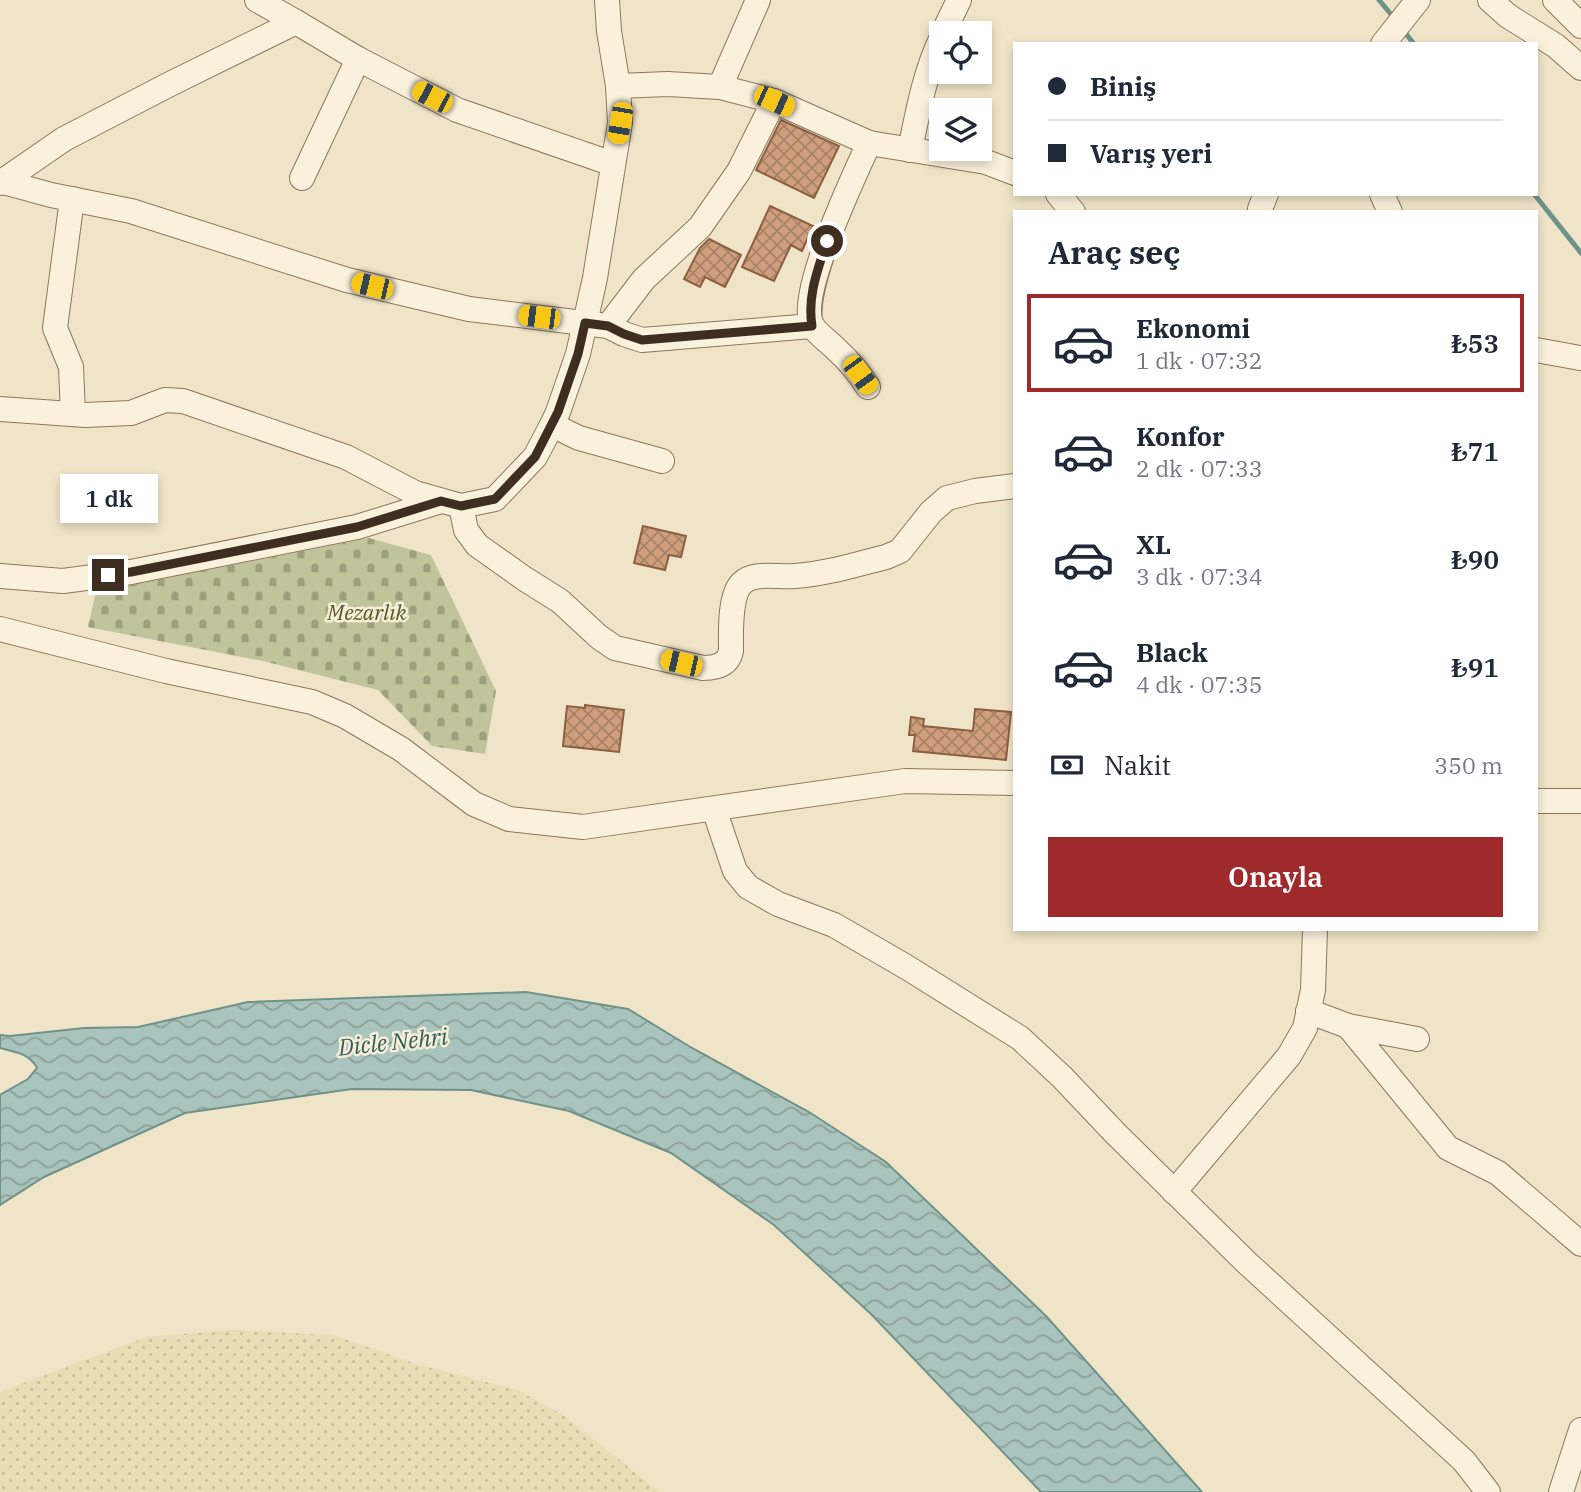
<!DOCTYPE html>
<html lang="tr">
<meta charset="utf-8">
<style>
:root{--surface:#fff;--page:#f2f2f3;--text:#1f2937;--muted:#747a83;--line:#e0e1e3;--accent:#9e2a2b}
body{margin:0;font-family:"IBM Plex Serif",serif;background:var(--page);color:var(--text);height:100vh;display:flex;flex-direction:column;font-size:26px;white-space:nowrap}
*{box-sizing:border-box;margin:0}
p{font-size:23px;color:var(--muted)}
.icon{flex:none;width:38px;height:38px;fill:none;stroke:currentColor;stroke-width:2;stroke-linecap:round;stroke-linejoin:round}
.map{position:relative;flex:1;overflow:hidden}
.side{position:absolute;left:1013px;top:210px;width:525px;height:721px;display:flex;flex-direction:column;background:var(--surface);border-radius:0px;box-shadow:0 4px 10px #0003}
.side>*{flex:none}
.top-card{position:absolute;left:1013px;top:42px;width:525px;height:154px;border-radius:0px;box-shadow:0 4px 10px #0003;display:grid;align-content:center;height:154px;padding:0 35px;background:var(--surface)}
.fabs{position:absolute;left:929px;top:21px;display:grid;gap:14px}
.fabs a{display:grid;place-items:center;width:63px;height:63px;border-radius:0px;background:var(--surface);box-shadow:0 4px 10px #0003;font-size:35px}
.end{position:absolute;width:32px;height:32px;margin:-16px;border:9px solid #3d2e20;background:#fff;box-shadow:0 0 0 4px #fff}
.from{border-radius:50%}
.bubble{position:absolute;height:49px;border-radius:0px;background:var(--surface);box-shadow:0 4px 10px #0003;font-size:23px;font-weight:600;line-height:49px;text-align:center}
.car{position:absolute;width:21px;height:42px;margin:-21px -10px;border-radius:9px;box-shadow:0 0 5px 2px #0007;background:linear-gradient(#f5c518 24%,#345 0 40%,#f5c518 0 76%,#345 0 86%,#f5c518 0)}
.top-card b{display:flex;align-items:center;gap:24px;height:66px;font-size:26px}
.top-card b+b{border-top:2px solid var(--line)}
.top-card i{width:18px;height:18px;background:var(--text)}
ul{padding:0;list-style:none}
li{display:flex;align-items:center;gap:21px;height:98px;margin:0 14px 10px;padding:0 21px;border:4px solid transparent;border-radius:0px}
li div{flex:1}
li b{display:block;font-size:26px}
li em{font-style:normal;font-weight:600}
li.selected{border-color:var(--accent)}
li>.icon{width:63px;height:63px;stroke-width:1.5}
h2{padding:0 35px;font-size:32px;line-height:84px}
.pay{display:flex;align-items:center;gap:18px;height:77px;padding:0 35px;font-size:26px}
.pay p{margin-inline-start:auto}
.action{display:flex;gap:14px;margin-top:auto;padding:14px 35px}
.action a{flex:1;height:80px;border-radius:0px;background:var(--accent);color:#fff;font-size:28px;font-weight:600;line-height:80px;text-align:center}
.map>svg:first-child{display:block}
.farmland{fill:url(#farmland-dots)}
.cemetery{fill:url(#cemetery-stones)}
.water{fill:url(#water-waves);stroke:#6f938a;stroke-width:2}
.lines{fill:none;stroke-linecap:round;stroke-linejoin:round}
.stream{stroke:#6f938a;stroke-width:5}
.building{fill:url(#building-cross-hatch);stroke:#8d5f41;stroke-width:2}
.minor-casing{stroke:#8d765c;stroke-width:26}
.minor{stroke:#faf1dc;stroke-width:24}
.route{stroke:#3d2e20;stroke-width:9}
.labels{text-anchor:middle;stroke-width:5;stroke-linejoin:round;paint-order:stroke}
.park-label{font-size:21px;font-style:italic;fill:#4d5a26;stroke:#f7eed8}
.water-label{font-size:23px;font-style:italic;fill:#2f5d5a;stroke:#f7eed8}
</style>
<div class="map">
<svg width="1581" height="1492" viewBox="0 0 1581 1492">
<defs>
<pattern id="farmland-dots" width="8" height="8" patternUnits="userSpaceOnUse" patternTransform="scale(1.75)"><rect width="8" height="8" fill="#e6deb5"/><path d="M2 2h.1M6 6h.1" fill="none" stroke="#c6bf9b" stroke-width="1.8" stroke-linecap="round"/></pattern>
<pattern id="cemetery-stones" width="16" height="16" patternUnits="userSpaceOnUse" patternTransform="scale(1.75)"><rect width="16" height="16" fill="#bfc49a"/><path d="M2 7V4a2 2 0 0 1 4 0v3zM10 15v-3a2 2 0 0 1 4 0v3z" fill="#9ca07d"/></pattern>
<pattern id="water-waves" width="16" height="10" patternUnits="userSpaceOnUse" patternTransform="scale(1.75)"><rect width="16" height="10" fill="#a9c4bc"/><path d="M0 5q4-4 8 0t8 0" fill="none" stroke="#8ba098"/></pattern>
<pattern id="building-cross-hatch" width="8" height="8" patternUnits="userSpaceOnUse" patternTransform="scale(1.75)"><rect width="8" height="8" fill="#cf9f7d"/><path d="M0 0l8 8M0 8l8-8" fill="none" stroke="#a98266"/></pattern>
</defs>
<rect width="100%" height="100%" fill="#f0e4c8"/>
<path class="farmland" d="M 232,1330 L 333,1335 L 419,1365 L 518,1390 L 563,1415 L 660,1492 L 0,1492 L 0,1393 L 5,1390 L 147,1337 Z"/>
<path class="cemetery" d="M 369,538 L 431,555 L 496,691 L 485,754 L 432,746 L 378,690 L 263,661 L 88,627 L 96,592 Z"/>
<path class="water" d="M 526,992 L 628,1009 L 692,1048 L 809,1112 L 886,1162 L 1047,1317 L 1202,1492 L 1041,1492 L 871,1314 L 774,1225 L 671,1153 L 569,1111 L 471,1090 L 352,1089 L 185,1113 L 44,1177 L 0,1205 L 0,1095 L 28,1079 L 37,1068 C 29,1053 15,1052 0,1048 L 0,1035 L 10,1036 L 84,1028 L 138,1027 L 248,1002 Z"/>
<g class="lines">
<g class="stream">
<path d="M 1379,0 L 1395,19"/>
<path d="M 1403,30 L 1414,44"/>
<path d="M 1534,194 L 1581,253"/>
</g>
</g>
<g class="building">
<path d="M 781,120 L 839,146 L 814,198 L 756,170 Z"/>
<path d="M 770,206 L 813,226 L 802,251 L 791,245 L 774,281 L 742,267 Z"/>
<path d="M 709,239 L 741,255 L 725,287 L 705,277 L 700,287 L 684,279 L 700,248 Z"/>
<path d="M 643,526 L 686,536 L 681,557 L 669,555 L 665,570 L 634,563 Z"/>
<path d="M 585,705 L 624,710 L 619,752 L 563,746 L 567,706 L 585,708 Z"/>
<path d="M 975,709 L 1011,712 L 1006,760 L 913,751 L 915,735 L 909,735 L 911,717 L 924,719 L 923,726 L 973,731 Z"/>
</g>
<g class="lines">
<defs>
<g id="minor">
<path d="M 257,0 L 296,22 L 358,59 L 457,110 L 613,164"/>
<path d="M 1490,0 L 1508,16 L 1556,46 L 1581,68"/>
<path d="M 1555,0 L 1581,26"/>
<path d="M 943,33 L 959,0"/>
<path d="M 1383,44 L 1418,0"/>
<path d="M 618,86 L 668,84 L 720,87 L 774,101 L 869,143 L 986,162 L 1015,173"/>
<path d="M 720,87 L 758,0"/>
<path d="M 910,150 C 918,111 925,72 942,37"/>
<path d="M 302,178 L 358,59"/>
<path d="M 0,181 L 51,195 L 131,211 L 347,280 L 469,309 L 608,326 L 644,279 L 700,227 L 739,171 L 774,101"/>
<path d="M 0,183 L 64,139 L 172,83 L 296,22"/>
<path d="M 1058,194 L 1073,212"/>
<path d="M 1382,194 L 1390,212"/>
<path d="M 72,199 L 55,328 L 71,367 L 73,414"/>
<path d="M 1260,209 L 1266,194"/>
<path d="M 608,326 L 624,334 L 642,340 L 812,326"/>
<path d="M 1536,350 L 1580,358"/>
<path d="M 868,387 C 859,373 849,361 837,350 C 830,343 819,335 813,327 C 795,299 855,174 869,143"/>
<path d="M 0,409 L 85,415 L 131,413 L 165,400 L 183,401 L 346,457 L 415,493 L 461,506 L 495,499 L 535,457 L 552,425 L 558,412 L 578,354 L 585,323 L 595,278 L 620,123 L 618,86 L 609,31 L 607,0"/>
<path d="M 552,425 L 579,438 L 662,461"/>
<path d="M 461,506 L 466,530 L 477,545 L 525,579 L 560,601 L 599,637 L 615,648 L 703,668 C 716,668 728,665 731,651 C 731,633 729,596 742,583 C 755,571 780,578 795,576 C 826,574 857,564 886,557 L 900,551 L 931,512 L 947,498 L 975,491 L 1015,486"/>
<path d="M 0,576 L 63,581 L 131,572 L 357,527 L 441,501"/>
<path d="M 0,629 L 166,671 L 312,702 L 345,716 L 401,749 L 474,804 L 509,819 L 583,827 L 905,781 L 1015,783"/>
<path d="M 1536,801 L 1581,801"/>
<path d="M 714,809 L 735,871 L 748,887 L 778,904 L 834,925 L 908,968 L 1020,1038 L 1062,1077 L 1116,1134 L 1246,1262 L 1464,1461 L 1488,1492"/>
<path d="M 1308,1011 L 1348,1026 L 1417,1039"/>
<path d="M 1348,1026 L 1448,1148 L 1498,1173 L 1581,1244"/>
<path d="M 1174,1192 L 1289,1056 L 1305,1028 L 1313,990 L 1315,929"/>
<path d="M 1561,1492 L 1581,1430"/>
</g>
</defs>
<use href="#minor" class="minor-casing"/>
<use href="#minor" class="minor"/>
</g>
<g class="lines">
<path class="route" d="M 108,575 L 131,572 L 357,527 L 441,501 L 461,506 L 495,499 L 535,457 L 558,412 L 578,354 L 585,323 L 608,326 L 624,334 L 642,340 L 812,326 C 807,296 818,269 827,241"/>
</g>
<g class="labels">
<g class="park-label">
<text x="367" y="620">Mezarlık</text>
</g>
<g class="water-label">
<text transform="translate(393 1042) rotate(-6)" y="8">Dicle Nehri</text>
</g>
</g>
</svg>
<div class="fabs">
<a><svg class="icon" aria-label="locate" viewBox="0 0 24 24"><circle cx="12" cy="12" r="6"/><path d="M12 2v4M12 18v4M2 12h4M18 12h4"/></svg></a>
<a><svg class="icon" aria-label="layers" viewBox="0 0 24 24"><path d="M12 4l9 5-9 5-9-5zM3 14l9 5 9-5"/></svg></a>
</div>
<i class="end from" style="left:827px;top:241px"></i>
<i class="end" style="left:108px;top:575px"></i>
<div class="bubble" style="left:60px;top:474px;width:98px">1 dk</div>
<i class="car" style="left:432px;top:97px;rotate:297deg"></i>
<i class="car" style="left:774px;top:101px;rotate:114deg"></i>
<i class="car" style="left:620px;top:123px;rotate:190deg"></i>
<i class="car" style="left:372px;top:286px;rotate:283deg"></i>
<i class="car" style="left:539px;top:317px;rotate:277deg"></i>
<i class="car" style="left:860px;top:375px;rotate:144deg"></i>
<i class="car" style="left:681px;top:663px;rotate:283deg"></i>
<div class="top-card">
<b><i class="from"></i>Biniş</b>
<b><i></i>Varış yeri</b>
</div>
<section class="side">
<h2>Araç seç</h2>
<ul>
<li class="selected"><svg class="icon" aria-label="car" viewBox="0 0 24 24"><path d="M5 17H2v-5l4-1 3-4h7l3 4 3 1v5h-3M9 17h6M6 11h13"/><circle cx="7" cy="17" r="2"/><circle cx="17" cy="17" r="2"/></svg><div><b>Ekonomi</b><p>1 dk · 07:32</p></div><em>₺53</em></li>
<li><svg class="icon" aria-label="car" viewBox="0 0 24 24"><path d="M5 17H2v-5l4-1 3-4h7l3 4 3 1v5h-3M9 17h6M6 11h13"/><circle cx="7" cy="17" r="2"/><circle cx="17" cy="17" r="2"/></svg><div><b>Konfor</b><p>2 dk · 07:33</p></div><em>₺71</em></li>
<li><svg class="icon" aria-label="car" viewBox="0 0 24 24"><path d="M5 17H2v-5l4-1 3-4h7l3 4 3 1v5h-3M9 17h6M6 11h13"/><circle cx="7" cy="17" r="2"/><circle cx="17" cy="17" r="2"/></svg><div><b>XL</b><p>3 dk · 07:34</p></div><em>₺90</em></li>
<li><svg class="icon" aria-label="car" viewBox="0 0 24 24"><path d="M5 17H2v-5l4-1 3-4h7l3 4 3 1v5h-3M9 17h6M6 11h13"/><circle cx="7" cy="17" r="2"/><circle cx="17" cy="17" r="2"/></svg><div><b>Black</b><p>4 dk · 07:35</p></div><em>₺91</em></li>
</ul>
<div class="pay"><svg class="icon" aria-label="cash" viewBox="0 0 24 24"><path d="M3 7h18v10H3z"/><circle cx="12" cy="12" r="2"/></svg>Nakit<p>350 m</p></div>
<div class="action"><a>Onayla</a></div>
</section>
</div>
